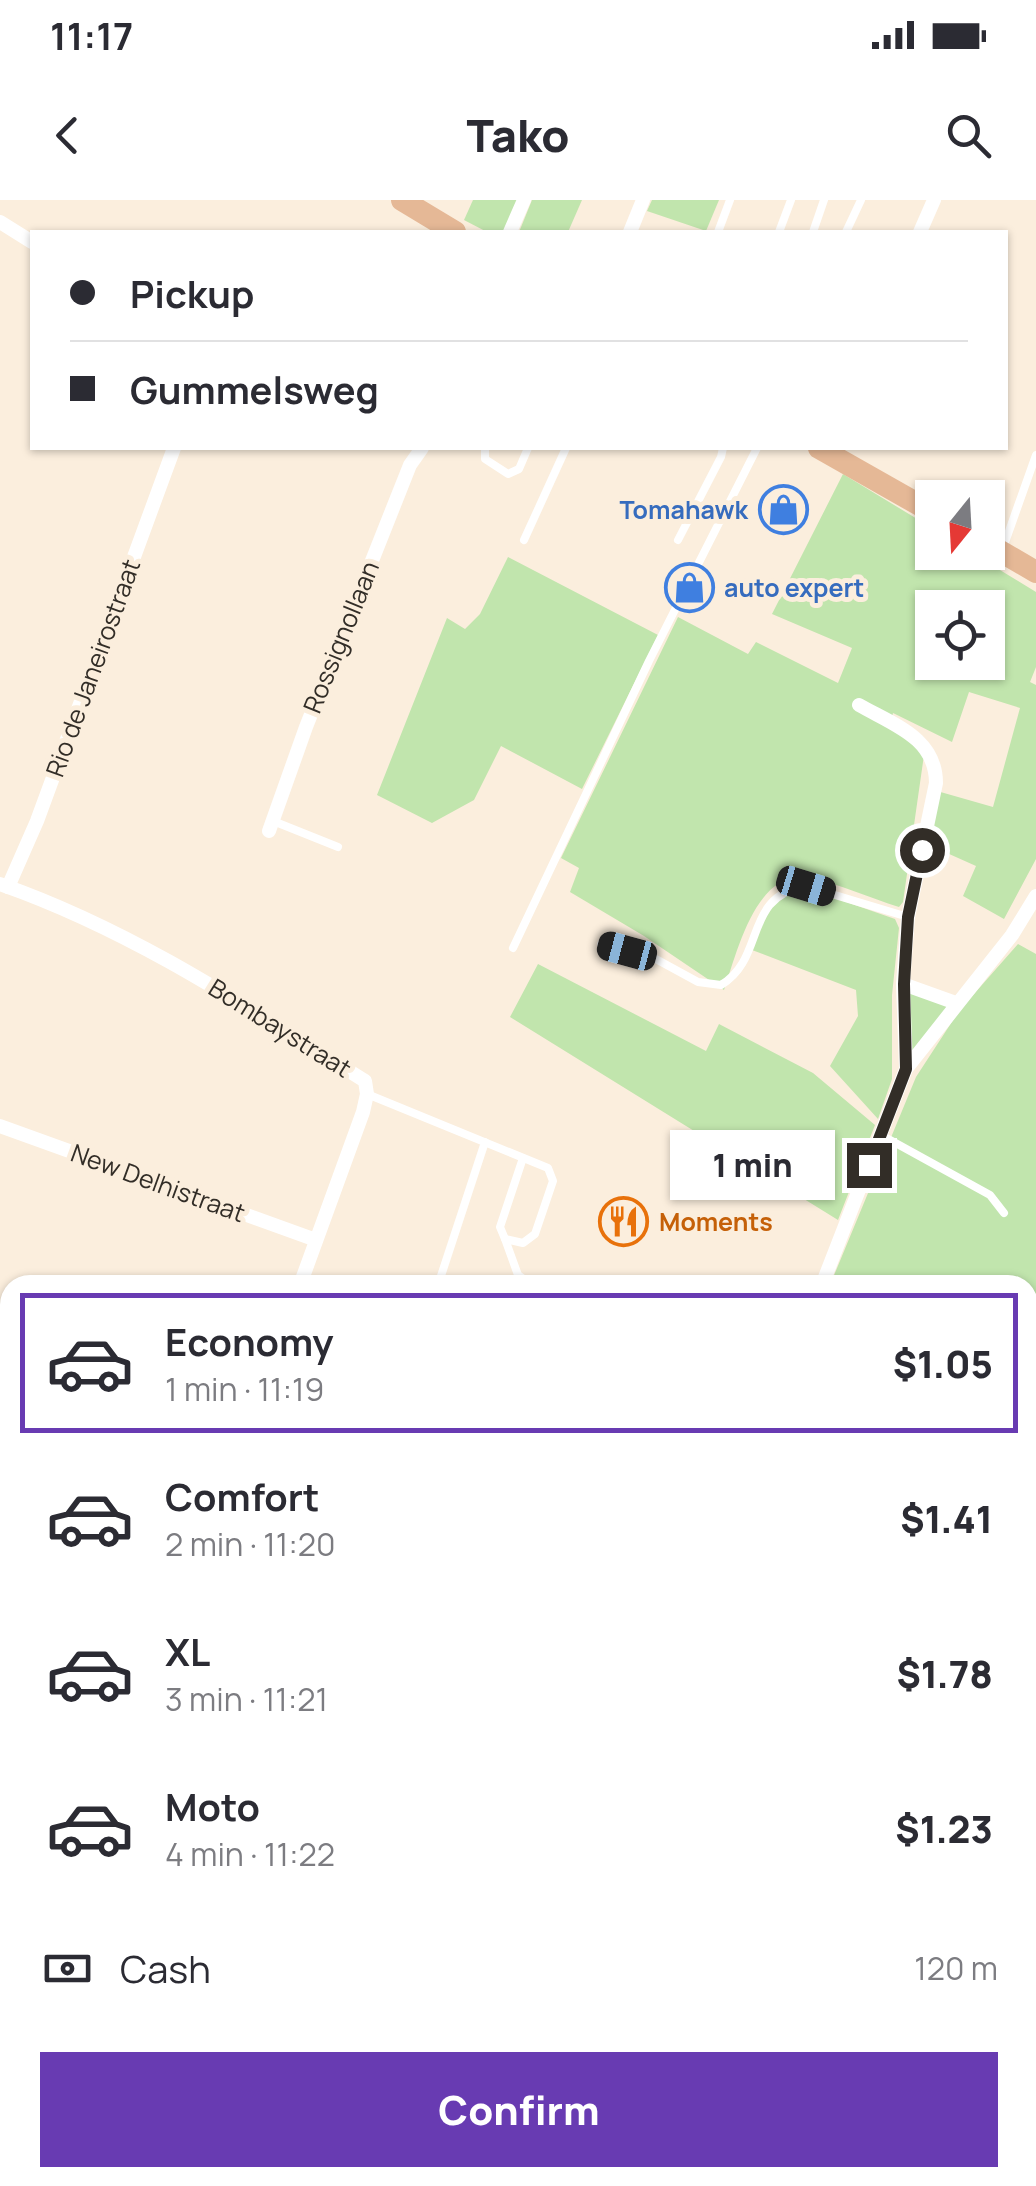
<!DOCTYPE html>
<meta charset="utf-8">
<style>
:root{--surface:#fff;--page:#f7f7f7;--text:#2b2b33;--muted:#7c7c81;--line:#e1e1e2;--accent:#683bb2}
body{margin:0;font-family:Manrope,sans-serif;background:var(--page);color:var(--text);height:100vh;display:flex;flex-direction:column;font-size:38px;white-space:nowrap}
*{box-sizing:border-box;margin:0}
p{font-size:32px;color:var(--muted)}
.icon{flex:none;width:55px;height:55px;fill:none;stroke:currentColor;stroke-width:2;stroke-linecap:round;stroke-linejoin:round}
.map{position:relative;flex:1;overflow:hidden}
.drawer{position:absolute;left:0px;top:1075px;width:1038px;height:912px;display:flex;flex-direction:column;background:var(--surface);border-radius:30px 30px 0 0;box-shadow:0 2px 8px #0004}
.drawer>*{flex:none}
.top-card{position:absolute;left:30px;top:30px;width:978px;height:220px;border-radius:0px;box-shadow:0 2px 8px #0004;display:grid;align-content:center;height:220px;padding:0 40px;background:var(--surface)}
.needle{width:65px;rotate:198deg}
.buttons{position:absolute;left:915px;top:280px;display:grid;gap:20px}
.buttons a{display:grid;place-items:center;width:90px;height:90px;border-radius:0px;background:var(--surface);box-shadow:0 2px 8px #0004;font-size:50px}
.end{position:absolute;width:45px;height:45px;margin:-22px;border:12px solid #322d27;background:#fff;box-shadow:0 0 0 5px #fff}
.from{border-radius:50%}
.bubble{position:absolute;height:70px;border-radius:0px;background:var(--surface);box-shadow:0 2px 8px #0004;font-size:32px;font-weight:800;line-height:70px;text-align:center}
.car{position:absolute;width:30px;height:60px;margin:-30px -15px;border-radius:12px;box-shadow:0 0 8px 2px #0007;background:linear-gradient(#222 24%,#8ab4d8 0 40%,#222 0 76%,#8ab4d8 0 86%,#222 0)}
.top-card b{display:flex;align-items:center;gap:35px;height:95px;font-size:38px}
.top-card b+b{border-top:2px solid var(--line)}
.top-card i{width:25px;height:25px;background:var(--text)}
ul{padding:18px 0 0;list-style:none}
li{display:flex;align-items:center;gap:30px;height:140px;margin:0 20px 15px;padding:0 20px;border:5px solid transparent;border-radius:0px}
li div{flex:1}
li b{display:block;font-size:38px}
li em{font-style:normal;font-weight:800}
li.on{border-color:var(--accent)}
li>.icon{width:90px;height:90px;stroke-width:1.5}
.pay{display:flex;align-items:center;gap:25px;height:110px;padding:0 40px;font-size:38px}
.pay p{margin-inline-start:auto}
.primary-button{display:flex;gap:20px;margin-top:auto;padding:20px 40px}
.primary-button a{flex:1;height:115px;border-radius:0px;background:var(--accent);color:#fff;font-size:40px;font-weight:800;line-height:115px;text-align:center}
.status{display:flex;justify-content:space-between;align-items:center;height:70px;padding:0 50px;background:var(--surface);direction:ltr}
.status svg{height:28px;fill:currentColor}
header{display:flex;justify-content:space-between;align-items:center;height:130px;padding:0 40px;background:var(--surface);font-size:45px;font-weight:800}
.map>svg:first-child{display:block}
.grass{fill:#c1e5ad;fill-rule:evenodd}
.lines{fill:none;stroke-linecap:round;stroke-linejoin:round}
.lane{stroke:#fff;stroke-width:8}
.street{stroke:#fff;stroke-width:14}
.primary{stroke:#e5b896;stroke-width:22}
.route{stroke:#322d27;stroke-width:12}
.labels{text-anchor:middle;stroke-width:10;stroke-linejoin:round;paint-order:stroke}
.shop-label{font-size:25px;font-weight:bold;fill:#366cbe;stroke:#fbeedd;text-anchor:end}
.street-label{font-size:25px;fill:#322d27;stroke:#fbeedd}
.food-label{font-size:25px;font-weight:bold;fill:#c56008;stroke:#fbeedd;text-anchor:start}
</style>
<div class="status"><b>11:17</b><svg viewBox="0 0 49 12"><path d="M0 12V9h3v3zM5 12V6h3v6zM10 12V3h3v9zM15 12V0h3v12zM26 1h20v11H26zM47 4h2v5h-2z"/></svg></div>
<header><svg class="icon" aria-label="back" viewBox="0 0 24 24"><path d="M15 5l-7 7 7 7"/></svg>Tako<svg class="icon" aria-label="search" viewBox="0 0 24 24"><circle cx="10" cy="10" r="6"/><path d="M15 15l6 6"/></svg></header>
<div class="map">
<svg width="1036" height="1986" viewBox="0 0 1036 1986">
<rect width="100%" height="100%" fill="#fbeedd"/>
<g class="grass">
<path d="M 473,0 L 518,0 L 504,32 L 487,32 L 464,20 Z"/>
<path d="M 532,0 L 582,0 L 568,32 L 519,32 Z"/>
<path d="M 652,0 L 719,0 L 706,31 L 647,11 Z"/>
<path d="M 843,274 L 932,328 L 932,352 L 972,353 L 1036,392 L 1036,467 L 1030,482 L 1036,485 L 1036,659 L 1004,719 L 963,696 L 976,666 L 929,645 L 937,591 L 993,607 L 1020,508 L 969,492 L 952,542 L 893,513 L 889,528 L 925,548 L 903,702 L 899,707 C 870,698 840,684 810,678 C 756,667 737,753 724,790 L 644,736 L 570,692 L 579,668 L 561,658 L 678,417 L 748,454 L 756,442 L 838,483 L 852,448 L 772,414 ZM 932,408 L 988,408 L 988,462 L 932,462 Z"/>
<path d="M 508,357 L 658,435 L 582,589 L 501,546 L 474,600 L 432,623 L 377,595 L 447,418 L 465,429 L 480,414 Z"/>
<path d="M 809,689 L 895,719 L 899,728 L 892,795 L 892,879 L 878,919 L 830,866 L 858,816 L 856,790 L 752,750 C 766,714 767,694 809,689 Z"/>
<path d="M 1018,744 L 1036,754 L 1036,1862 L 1028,1882 L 1028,1085 L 830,1085 L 916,877 L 959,811 Z"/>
<path d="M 538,764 L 706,851 L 719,824 L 813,873 L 875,925 L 838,1020 L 510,817 Z"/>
<path d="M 908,792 L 948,806 L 912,854 Z"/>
<path d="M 114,1978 L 415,1978 L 430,1984 L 111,1986 Z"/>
<path d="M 496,1978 L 987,1978 L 983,1986 L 493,1986 Z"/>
</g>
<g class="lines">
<g class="lane">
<path d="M 718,32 L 730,0"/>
<path d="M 779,32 L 791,0"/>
<path d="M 813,32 L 824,0"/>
<path d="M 846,32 L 861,0"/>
<path d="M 485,248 L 485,259 L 508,274 L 519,269 L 528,248"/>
<path d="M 524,340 L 566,248"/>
<path d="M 678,340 L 721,257 L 723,248"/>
<path d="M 1003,348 L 1036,255"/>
<path d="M 273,621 L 338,647"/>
<path d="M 601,744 L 654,758 L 698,782 L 721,785 C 766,758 743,697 805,686 L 908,717"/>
<path d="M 513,748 L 649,461 L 757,248"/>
<path d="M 367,894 L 548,968 L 553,981 L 535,1034 L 523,1043 L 505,1039 L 518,1075 L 515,1085"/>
<path d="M 881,935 L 990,995 L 1004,1013"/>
<path d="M 505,1039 L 500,1027 L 523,958"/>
<path d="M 518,1075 L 532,1085"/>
<path d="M 438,1085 L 485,942"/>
<path d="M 811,1986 L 815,1978"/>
</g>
<g class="street">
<path d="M 0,22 L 32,42"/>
<path d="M 510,32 L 524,0"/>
<path d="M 630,32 L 643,0"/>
<path d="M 920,32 L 934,0"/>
<path d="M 859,505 C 894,525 936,538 936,583 L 908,717 L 903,784 L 906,869"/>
<path d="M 269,631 L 306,527 L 410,265 L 422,248"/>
<path d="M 0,684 C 132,730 247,807 365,881 L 367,894 L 363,912 L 300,1085"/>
<path d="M 8,687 L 37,621 L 174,248"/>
<path d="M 903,784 L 956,803"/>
<path d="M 0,926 L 316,1040"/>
<path d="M 822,1085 L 906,869 L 1012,735 L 1036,696"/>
<path d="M 0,1158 L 10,1162"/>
<path d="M 0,1385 L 10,1389"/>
<path d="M 0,1614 L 10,1618"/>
<path d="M 0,1844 L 10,1848"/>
<path d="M 0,1909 L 10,1881"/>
<path d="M 435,1986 L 439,1978"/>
</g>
<g class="primary">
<path d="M 402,0 L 455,32"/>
<path d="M 819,248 L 932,312"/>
<path d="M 988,344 L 1036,372"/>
</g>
</g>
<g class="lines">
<path class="route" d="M 869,965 L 906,869 L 904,784 L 908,717 L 922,650"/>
</g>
<defs>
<symbol id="shop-ring" viewBox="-11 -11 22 22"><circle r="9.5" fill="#fbeedd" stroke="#3f7fe0" stroke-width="1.5"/><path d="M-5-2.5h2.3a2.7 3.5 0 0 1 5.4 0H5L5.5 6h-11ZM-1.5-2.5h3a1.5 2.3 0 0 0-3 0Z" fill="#3f7fe0"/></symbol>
<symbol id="restaurant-ring" viewBox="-11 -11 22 22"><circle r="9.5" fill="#fbeedd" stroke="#e8710a" stroke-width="1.5"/><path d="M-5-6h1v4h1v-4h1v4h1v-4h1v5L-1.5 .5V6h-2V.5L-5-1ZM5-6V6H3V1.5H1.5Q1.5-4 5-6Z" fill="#e8710a"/></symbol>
</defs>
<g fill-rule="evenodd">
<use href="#shop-ring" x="756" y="282" width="55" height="55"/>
<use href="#shop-ring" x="662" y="360" width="55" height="55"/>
<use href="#restaurant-ring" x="596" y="994" width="55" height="55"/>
</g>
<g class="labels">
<g class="shop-label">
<text x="748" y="319">Tomahawk</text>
<text x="724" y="397" text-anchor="start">auto expert</text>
</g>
<g class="street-label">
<text transform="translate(341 437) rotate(-68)" y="9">Rossignollaan</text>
<text transform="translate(93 468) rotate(-70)" y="9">Rio de Janeirostraat</text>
<text transform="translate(280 828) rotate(32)" y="9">Bombaystraat</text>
<text transform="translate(158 983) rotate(20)" y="9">New Delhistraat</text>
</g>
<g class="food-label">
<text x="659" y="1031">Moments</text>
</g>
</g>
</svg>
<div class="buttons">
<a><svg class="needle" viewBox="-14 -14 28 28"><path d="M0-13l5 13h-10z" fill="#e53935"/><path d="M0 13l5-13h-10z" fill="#7c7c81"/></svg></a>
<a><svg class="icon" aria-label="locate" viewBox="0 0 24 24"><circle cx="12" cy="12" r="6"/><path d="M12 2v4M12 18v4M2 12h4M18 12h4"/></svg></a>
</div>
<i class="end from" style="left:922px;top:650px"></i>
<i class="end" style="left:869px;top:965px"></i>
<div class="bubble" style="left:670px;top:930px;width:165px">1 min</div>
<i class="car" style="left:806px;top:686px;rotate:107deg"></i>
<i class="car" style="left:627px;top:751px;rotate:285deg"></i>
<div class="top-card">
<b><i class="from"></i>Pickup</b>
<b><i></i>Gummelsweg</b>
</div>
<section class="drawer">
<ul>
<li class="on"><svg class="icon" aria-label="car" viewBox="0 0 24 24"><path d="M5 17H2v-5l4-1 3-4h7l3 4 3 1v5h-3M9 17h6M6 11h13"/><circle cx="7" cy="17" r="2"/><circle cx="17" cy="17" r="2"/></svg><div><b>Economy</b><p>1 min · 11:19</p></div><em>$1.05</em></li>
<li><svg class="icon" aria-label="car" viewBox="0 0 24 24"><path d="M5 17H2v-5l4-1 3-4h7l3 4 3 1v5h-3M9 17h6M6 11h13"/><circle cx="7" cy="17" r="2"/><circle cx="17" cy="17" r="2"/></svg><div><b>Comfort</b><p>2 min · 11:20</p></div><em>$1.41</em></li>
<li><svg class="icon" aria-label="car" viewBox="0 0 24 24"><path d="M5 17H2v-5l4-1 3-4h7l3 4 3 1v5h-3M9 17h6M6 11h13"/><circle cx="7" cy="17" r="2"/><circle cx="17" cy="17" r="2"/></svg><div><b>XL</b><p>3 min · 11:21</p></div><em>$1.78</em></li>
<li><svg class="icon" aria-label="car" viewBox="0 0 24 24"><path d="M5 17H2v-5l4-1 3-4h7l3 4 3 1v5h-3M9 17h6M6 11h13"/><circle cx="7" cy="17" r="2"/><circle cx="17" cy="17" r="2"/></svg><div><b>Moto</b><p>4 min · 11:22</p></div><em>$1.23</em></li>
</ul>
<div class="pay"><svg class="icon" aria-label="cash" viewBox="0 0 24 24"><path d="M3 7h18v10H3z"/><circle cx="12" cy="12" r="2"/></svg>Cash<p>120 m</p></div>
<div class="primary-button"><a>Confirm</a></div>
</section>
</div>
